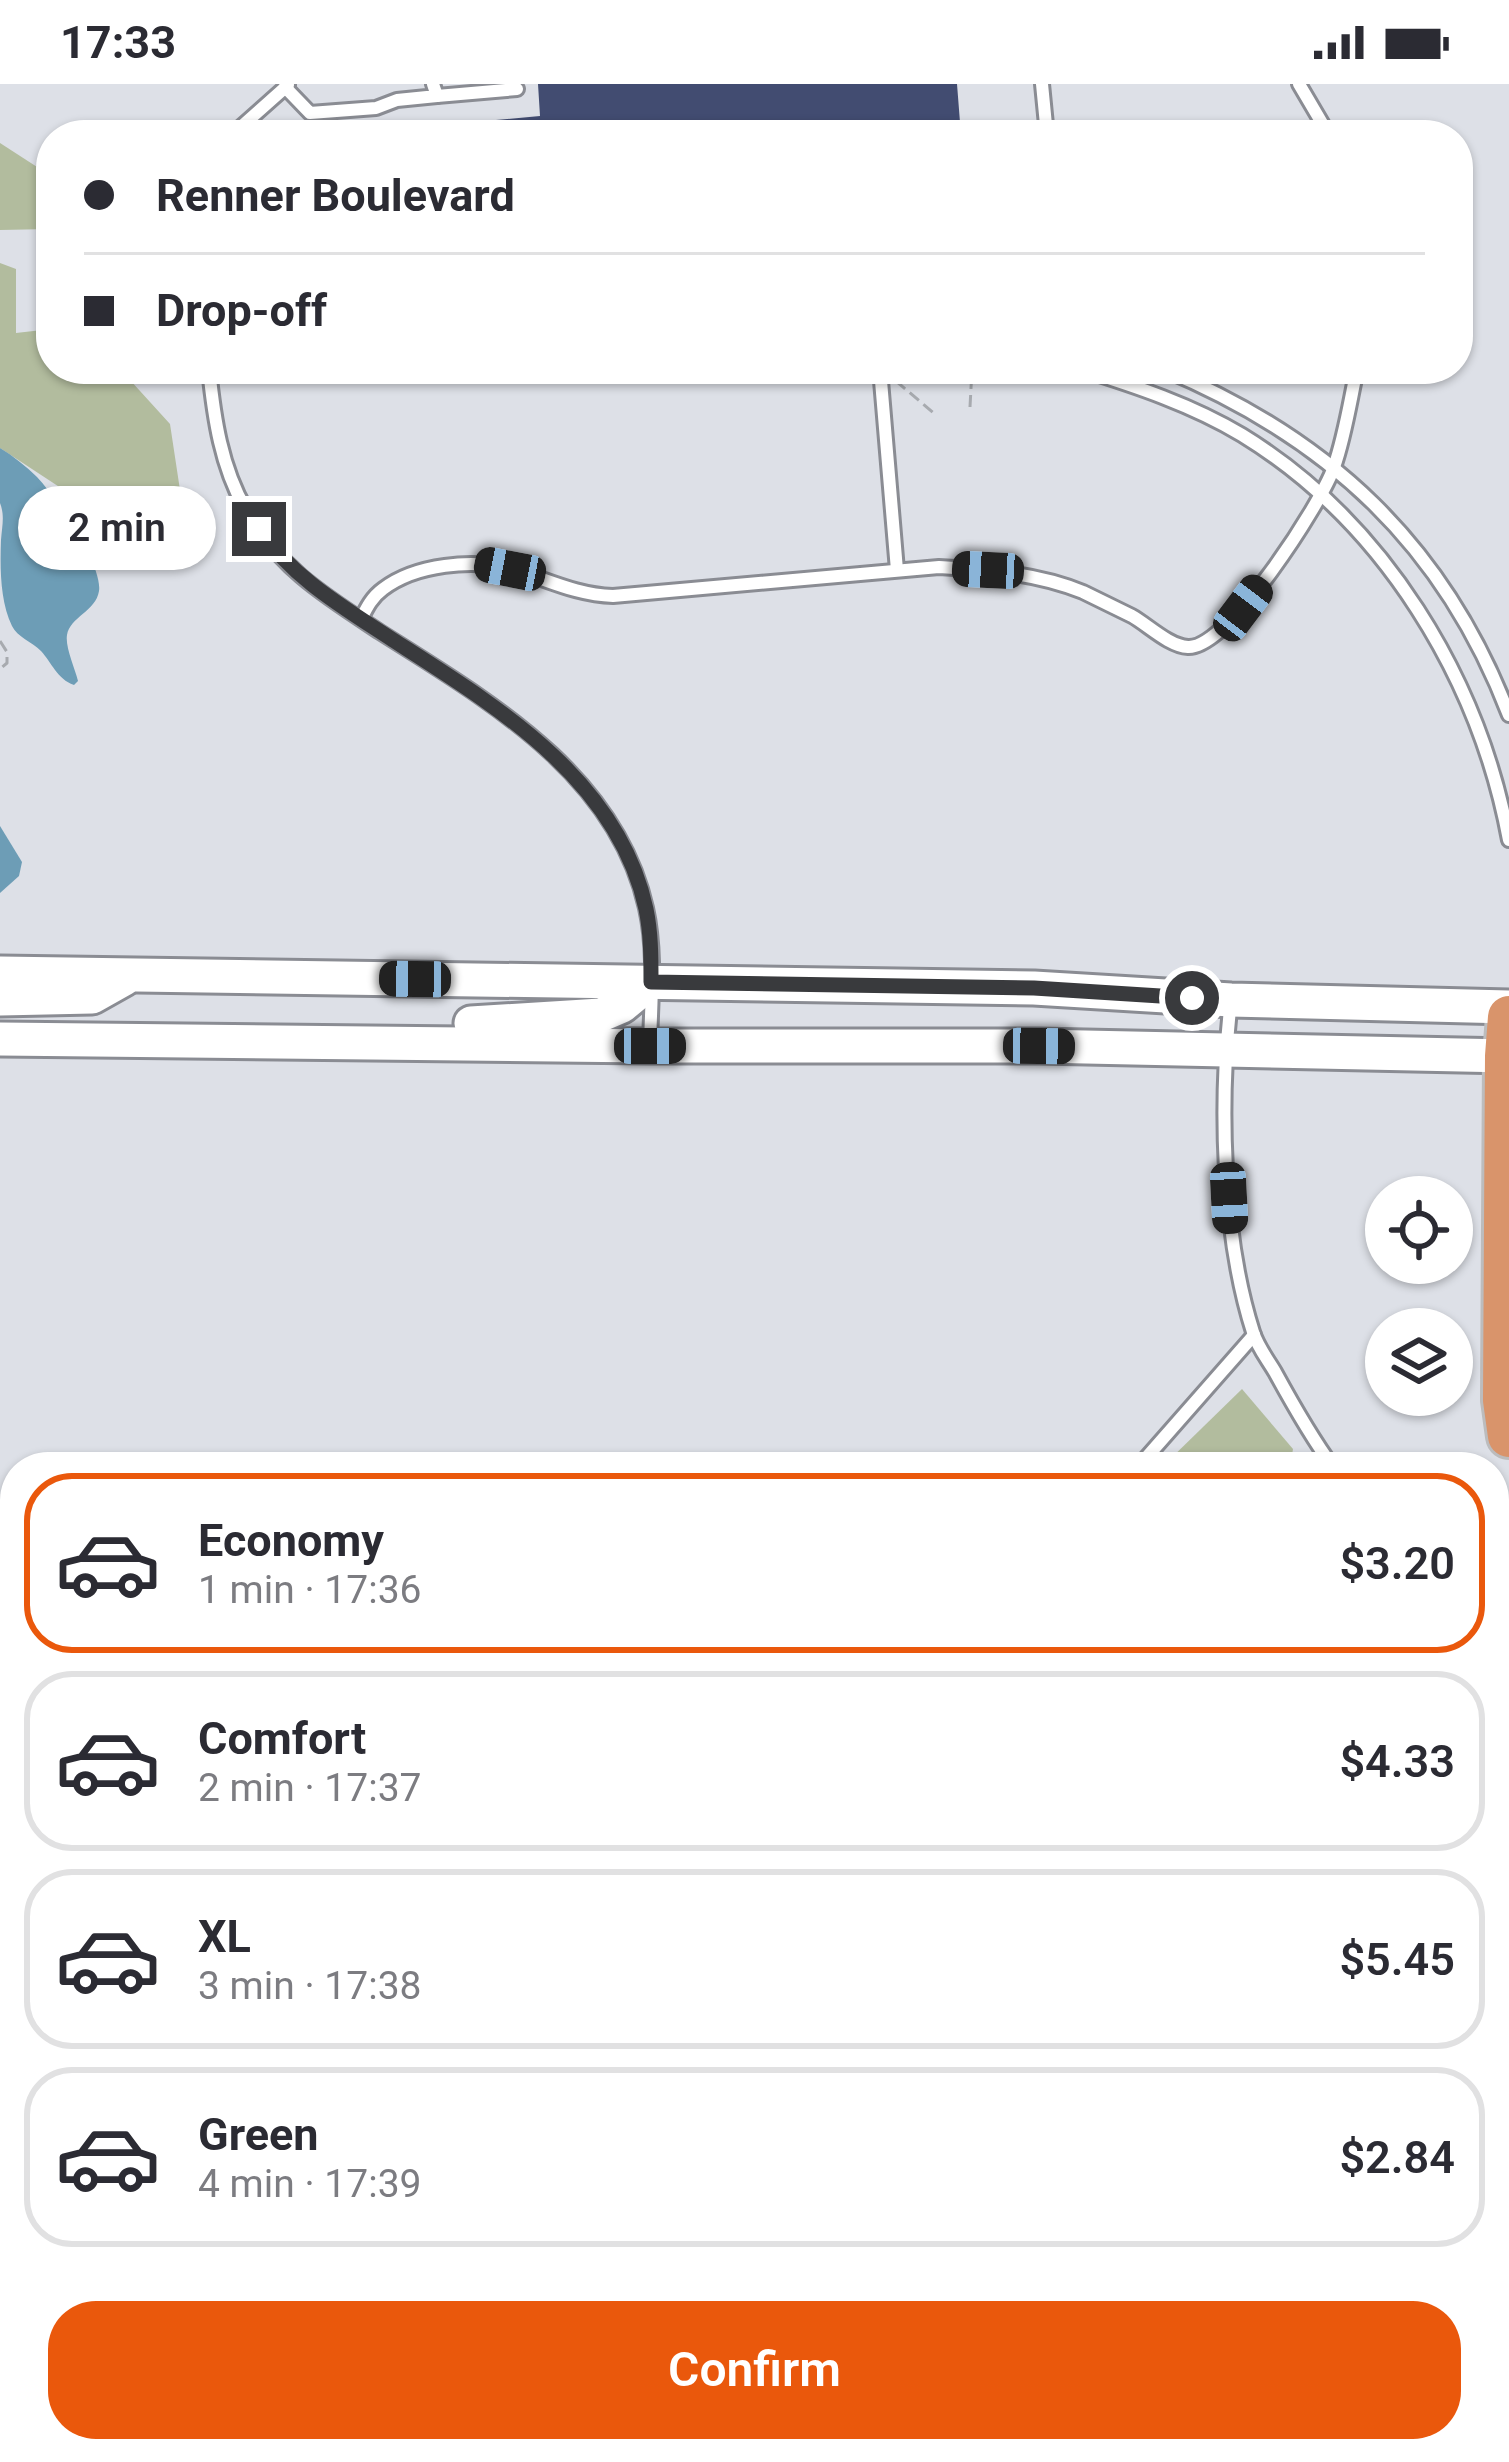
<!DOCTYPE html>
<meta charset="utf-8">
<style>
:root{--surface:#fff;--page:#f2f2f3;--text:#2b2b33;--muted:#7c7c81;--line:#e1e1e2;--accent:#ea580c}
body{margin:0;font-family:Roboto,sans-serif;background:var(--page);color:var(--text);height:100vh;display:flex;flex-direction:column;font-size:45px;white-space:nowrap}
*{box-sizing:border-box;margin:0}
p{font-size:39px;color:var(--muted)}
.icon{flex:none;width:66px;height:66px;fill:none;stroke:currentColor;stroke-width:2;stroke-linecap:round;stroke-linejoin:round}
.map{position:relative;flex:1;overflow:hidden}
.details{position:absolute;left:0px;top:1368px;width:1509px;height:1011px;display:flex;flex-direction:column;background:var(--surface);border-radius:48px 48px 0 0;box-shadow:0 3px 9px #0004}
.details>*{flex:none}
.top-card{position:absolute;left:36px;top:36px;width:1437px;height:264px;border-radius:48px;box-shadow:0 3px 9px #0004;display:grid;align-content:center;height:264px;padding:0 48px;background:var(--surface)}
.fabs{position:absolute;left:1365px;top:1092px;display:grid;gap:24px}
.fabs a{display:grid;place-items:center;width:108px;height:108px;border-radius:50%;background:var(--surface);box-shadow:0 3px 9px #0004;font-size:60px}
.end{position:absolute;width:54px;height:54px;margin:-27px;border:15px solid #393a3d;background:#fff;box-shadow:0 0 0 6px #fff}
.from{border-radius:50%}
.bubble{position:absolute;height:84px;border-radius:42px;background:var(--surface);box-shadow:0 3px 9px #0004;font-size:39px;font-weight:600;line-height:84px;text-align:center}
.car{position:absolute;width:36px;height:72px;margin:-36px -18px;border-radius:15px;box-shadow:0 0 9px 3px #0007;background:linear-gradient(#222 24%,#8ab4d8 0 40%,#222 0 76%,#8ab4d8 0 86%,#222 0)}
.top-card b{display:flex;align-items:center;gap:42px;height:114px;font-size:45px}
.top-card b+b{border-top:3px solid var(--line)}
.top-card i{width:30px;height:30px;background:var(--text)}
ul{padding:21px 0 0;list-style:none}
li{display:flex;align-items:center;gap:36px;height:180px;margin:0 24px 18px;padding:0 24px;border:6px solid var(--line);border-radius:48px}
li div{flex:1}
li b{display:block;font-size:45px}
li em{font-style:normal;font-weight:600}
li.selected{border-color:var(--accent)}
li>.icon{width:108px;height:108px;stroke-width:1.5}
.primary-button{display:flex;gap:24px;margin-top:auto;padding:24px 48px}
.primary-button a{flex:1;height:138px;border-radius:48px;background:var(--accent);color:#fff;font-size:48px;font-weight:600;line-height:138px;text-align:center}
.status{display:flex;justify-content:space-between;align-items:center;height:84px;padding:0 60px;background:var(--surface);direction:ltr}
.status svg{height:33px;fill:currentColor}
.map>svg:first-child{display:block}
.green{fill:#b2bc9e}
.water{fill:#6d9db6}
.building{fill:#424c71}
.lines{fill:none;stroke-linecap:round;stroke-linejoin:round}
.lane-casing{stroke:#8a8c93;stroke-width:18}
.secondary-casing{stroke:#8a8c93;stroke-width:39}
.highway-casing{stroke:#bcbcbd;stroke-width:48}
.path{stroke:#a7aaaf;stroke-width:3;stroke-dasharray:12 6;stroke-linecap:butt}
.lane{stroke:#fff;stroke-width:12}
.secondary{stroke:#fff;stroke-width:33}
.highway{stroke:#d9946b;stroke-width:42}
.route{stroke:#393a3d;stroke-width:15}
</style>
<div class="status"><b>17:33</b><svg viewBox="0 0 49 12"><path d="M0 12V9h3v3zM5 12V6h3v6zM10 12V3h3v9zM15 12V0h3v12zM26 1h20v11H26zM47 4h2v5h-2z"/></svg></div>
<div class="map">
<svg width="1509" height="2378" viewBox="0 0 1509 2378">
<rect width="100%" height="100%" fill="#dde0e7"/>
<g class="green">
<path d="M 0,59 L 51,92 L 51,145 L 0,146 Z"/>
<path d="M 0,179 L 16,185 L 16,249 L 51,245 L 51,285 L 120,285 L 170,340 L 185,439 L 134,452 L 0,364 Z"/>
<path d="M 1242,1305 L 1293,1365 L 1290,1383 L 1162,1383 Z"/>
<path d="M 0,1846 L 15,1851 L 15,1921 L 0,1929 Z"/>
<path d="M 695,2364 L 905,2364 L 907,2378 L 695,2378 Z"/>
</g>
<g class="water">
<path d="M 0,364 C 13,372 26,382 37,393 C 55,412 103,481 99,507 C 96,527 70,533 67,551 C 65,563 75,584 78,597 L 74,601 C 57,595 52,579 41,567 C 32,558 17,553 12,542 C 0,517 0,484 1,456 C 2,442 5,432 0,419 Z"/>
<path d="M 0,742 L 22,778 L 19,792 L 0,809 Z"/>
<path d="M 0,2249 L 15,2251 L 15,2344 L 0,2306 Z"/>
<path d="M 23,2364 L 150,2364 L 151,2378 L 28,2378 Z"/>
</g>
<path class="building" d="M 538,0 L 957,0 L 961,51 L 451,51 L 451,40 L 540,32 Z"/>
<g class="lines">
<defs>
<g id="lane">
<path d="M 1042,0 L 1047,51"/>
<path d="M 1299,0 L 1329,51"/>
<path d="M 285,3 L 310,29 L 376,24 L 397,16 L 437,12 L 433,0"/>
<path d="M 437,12 L 517,5"/>
<path d="M 235,51 L 242,42 L 288,1"/>
<path d="M 209,285 C 214,334 221,383 246,426 C 280,485 325,512 380,548 C 487,616 616,689 646,824 C 656,869 651,916 650,961"/>
<path d="M 880,285 L 897,486"/>
<path d="M 1080,285 C 1135,302 1192,321 1242,351 C 1384,438 1479,594 1509,756"/>
<path d="M 1163,285 C 1329,354 1444,461 1509,631"/>
<path d="M 361,535 C 367,523 372,513 383,505 C 416,480 472,475 512,485 C 546,495 576,511 613,512 L 939,483 C 988,486 1037,489 1083,508 C 1099,516 1116,524 1132,532 C 1148,541 1169,562 1188,563 C 1228,565 1321,420 1334,383 C 1345,352 1350,317 1357,285"/>
<path d="M 1231,917 C 1219,1017 1222,1151 1253,1248 C 1257,1262 1268,1276 1275,1288 C 1293,1321 1311,1353 1333,1383"/>
<path d="M 1138,1383 L 1254,1251"/>
<path d="M 1494,1600 L 1509,1620"/>
<path d="M 619,2378 L 623,2364"/>
</g>
<g id="secondary">
<path d="M 0,889 L 1034,904 L 1231,916 L 1509,923"/>
<path d="M 0,915 L 92,913 L 124,895"/>
<path d="M 471,939 L 601,931 L 622,922 L 651,898"/>
<path d="M 0,955 L 650,962 L 1039,962 L 1509,972"/>
</g>
<path id="highway" d="M 1509,933 L 1506,972 L 1504,1316 L 1509,1352"/>
</defs>
<use href="#lane" class="lane-casing"/>
<use href="#secondary" class="secondary-casing"/>
<use href="#highway" class="highway-casing"/>
<g class="path">
<path d="M 896,297 L 936,331"/>
<path d="M 970,323 L 972,285"/>
<path d="M 0,557 L 7,568 L 7,579 L 0,585"/>
</g>
<use href="#lane" class="lane"/>
<use href="#secondary" class="secondary"/>
<use href="#highway" class="highway"/>
</g>
<g class="lines">
<path class="route" d="M 259,445 C 294,495 343,523 393,556 C 496,622 618,695 646,825 C 651,849 651,873 651,898 L 1034,904 L 1192,914"/>
</g>
</svg>
<div class="fabs">
<a><svg class="icon" aria-label="locate" viewBox="0 0 24 24"><circle cx="12" cy="12" r="6"/><path d="M12 2v4M12 18v4M2 12h4M18 12h4"/></svg></a>
<a><svg class="icon" aria-label="layers" viewBox="0 0 24 24"><path d="M12 4l9 5-9 5-9-5zM3 14l9 5 9-5"/></svg></a>
</div>
<i class="end from" style="left:1192px;top:914px"></i>
<i class="end" style="left:259px;top:445px"></i>
<div class="bubble" style="left:18px;top:402px;width:198px">2 min</div>
<i class="car" style="left:510px;top:485px;rotate:281deg"></i>
<i class="car" style="left:988px;top:486px;rotate:273deg"></i>
<i class="car" style="left:1243px;top:524px;rotate:37deg"></i>
<i class="car" style="left:415px;top:895px;rotate:271deg"></i>
<i class="car" style="left:650px;top:962px;rotate:90deg"></i>
<i class="car" style="left:1039px;top:962px;rotate:91deg"></i>
<i class="car" style="left:1229px;top:1114px;rotate:177deg"></i>
<div class="top-card">
<b><i class="from"></i>Renner Boulevard</b>
<b><i></i>Drop-off</b>
</div>
<section class="details">
<ul>
<li class="selected"><svg class="icon" aria-label="car" viewBox="0 0 24 24"><path d="M5 17H2v-5l4-1 3-4h7l3 4 3 1v5h-3M9 17h6M6 11h13"/><circle cx="7" cy="17" r="2"/><circle cx="17" cy="17" r="2"/></svg><div><b>Economy</b><p>1 min · 17:36</p></div><em>$3.20</em></li>
<li><svg class="icon" aria-label="car" viewBox="0 0 24 24"><path d="M5 17H2v-5l4-1 3-4h7l3 4 3 1v5h-3M9 17h6M6 11h13"/><circle cx="7" cy="17" r="2"/><circle cx="17" cy="17" r="2"/></svg><div><b>Comfort</b><p>2 min · 17:37</p></div><em>$4.33</em></li>
<li><svg class="icon" aria-label="car" viewBox="0 0 24 24"><path d="M5 17H2v-5l4-1 3-4h7l3 4 3 1v5h-3M9 17h6M6 11h13"/><circle cx="7" cy="17" r="2"/><circle cx="17" cy="17" r="2"/></svg><div><b>XL</b><p>3 min · 17:38</p></div><em>$5.45</em></li>
<li><svg class="icon" aria-label="car" viewBox="0 0 24 24"><path d="M5 17H2v-5l4-1 3-4h7l3 4 3 1v5h-3M9 17h6M6 11h13"/><circle cx="7" cy="17" r="2"/><circle cx="17" cy="17" r="2"/></svg><div><b>Green</b><p>4 min · 17:39</p></div><em>$2.84</em></li>
</ul>
<div class="primary-button"><a>Confirm</a></div>
</section>
</div>
